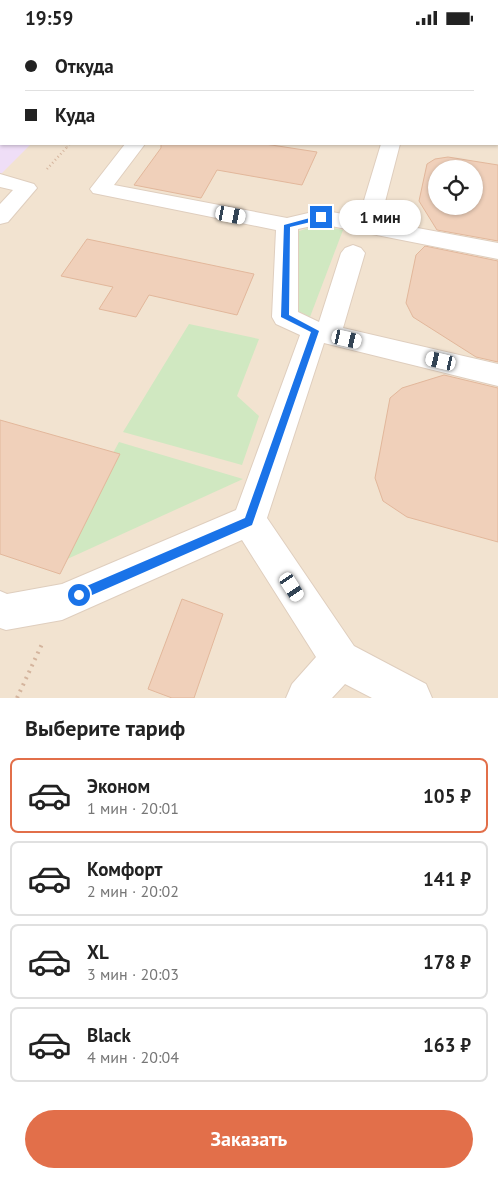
<!DOCTYPE html>
<html lang="ru">
<meta charset="utf-8">
<style>
:root{--surface:#fff;--page:#f2f2f2;--text:#222;--muted:#767676;--line:#e0e0e0;--accent:#e26f4a}
body{margin:0;font-family:"PT Sans",sans-serif;background:var(--page);color:var(--text);height:100vh;display:flex;flex-direction:column;font-size:19px;white-space:nowrap}
*{box-sizing:border-box;margin:0}
p{font-size:16px;color:var(--muted)}
.icon{flex:none;width:28px;height:28px;fill:none;stroke:currentColor;stroke-width:2;stroke-linecap:round;stroke-linejoin:round}
.map{position:relative;height:663px;overflow:hidden}
.sheet{display:flex;flex-direction:column;background:var(--surface);flex:1}
.sheet>*{flex:none}
.guide{position:absolute;left:0px;top:0px;width:499px;height:110px;box-shadow:0 1px 4px #0004;display:grid;align-content:center;height:110px;padding:0 25px;background:var(--surface)}
.fabs{position:absolute;left:428px;top:125px;display:grid;gap:10px}
.fabs a{display:grid;place-items:center;width:55px;height:55px;border-radius:50%;background:var(--surface);box-shadow:0 1px 4px #0004;font-size:25px}
.end{position:absolute;width:22px;height:22px;margin:-11px;border:6px solid #1a73e8;background:#fff;box-shadow:0 0 0 2px #fff}
.from{border-radius:50%}
.bubble{position:absolute;height:35px;border-radius:18px;background:var(--surface);box-shadow:0 1px 4px #0004;font-size:16px;font-weight:700;line-height:35px;text-align:center}
.car{position:absolute;width:15px;height:30px;margin:-15px -8px;border-radius:6px;box-shadow:0 0 4px 1px #0007;background:linear-gradient(#fff 24%,#345 0 40%,#fff 0 76%,#345 0 86%,#fff 0)}
.guide b{display:flex;align-items:center;gap:18px;height:48px;font-size:19px}
.guide b+b{border-top:1px solid var(--line)}
.guide i{width:12px;height:12px;background:var(--text)}
ul{padding:0;list-style:none}
li{display:flex;align-items:center;gap:15px;height:75px;margin:0 10px 8px;padding:0 15px;border:2px solid var(--line);border-radius:8px}
li div{flex:1}
li b{display:block;font-size:19px}
li em{font-style:normal;font-weight:700}
li.current{border-color:var(--accent)}
li>.icon{width:45px;height:45px;stroke-width:1.5}
h2{padding:0 25px;font-size:22px;line-height:60px}
.primary-button{display:flex;gap:10px;margin-top:auto;padding:10px 25px}
.primary-button a{flex:1;height:58px;border-radius:30px;background:var(--accent);color:#fff;font-size:20px;font-weight:700;line-height:58px;text-align:center}
.status{display:flex;justify-content:space-between;align-items:center;height:35px;padding:0 25px;background:var(--surface);direction:ltr}
.status svg{height:14px;fill:currentColor}
.map>svg:first-child{display:block}
.residential{fill:#f2e3d0;fill-rule:evenodd}
.education{fill:#efdef7}
.green{fill:#d0e8c1}
.building{fill:#f0d0ba;stroke:#e2b79b;fill-rule:evenodd}
.lines{fill:none;stroke-linecap:round;stroke-linejoin:round}
.minor-casing{stroke:#dfcebe;stroke-width:2}
.path-far2{stroke:#d4b49d;stroke-width:2;stroke-dasharray:0.5 2.5;stroke-linecap:butt}
.path-far1{stroke:#d4b49d;stroke-width:2.5;stroke-dasharray:1 3;stroke-linecap:butt}
.path{stroke:#d4b49d;stroke-width:4;stroke-dasharray:2 5;stroke-linecap:butt}
.minor{fill:#fff;fill-rule:evenodd}
.route{fill:#1a73e8}
</style>
<div class="status"><b>19:59</b><svg viewBox="0 0 49 12"><path d="M0 12V9h3v3zM5 12V6h3v6zM10 12V3h3v9zM15 12V0h3v12zM26 1h20v11H26zM47 4h2v5h-2z"/></svg></div>
<div class="map">
<svg width="498" height="663" viewBox="0 0 498 663">
<rect width="100%" height="100%" fill="#fbf2e1"/>
<path class="residential" d="M 0,0 L 498,0 L 498,663 L 0,663 ZM 1,1 L 498,1 L 498,109 L 1,109 ZM 436,134 L 474,134 L 474,171 L 436,171 Z"/>
<path class="education" d="M 0,11 L 1,109 L 31,109 L 0,140 Z"/>
<g class="green">
<path d="M 319,190 L 343,195 L 310,282 L 296,275 L 299,196 Z"/>
<path d="M 189,289 L 259,304 L 237,361 L 259,381 L 242,430 L 123,397 Z"/>
<path d="M 119,407 L 243,444 L 52,531 Z"/>
</g>
<g class="building">
<path d="M 161,109 L 265,109 L 317,117 L 302,150 L 217,135 L 201,163 L 134,150 L 161,113 Z"/>
<path d="M 448,122 L 498,130 L 498,206 L 437,195 L 419,166 L 427,129 L 435,124 ZM 436,134 L 474,134 L 474,171 L 436,171 Z"/>
<path d="M 87,204 L 254,239 L 237,280 L 149,260 L 136,282 L 99,274 L 113,252 L 61,241 Z"/>
<path d="M 425,211 L 498,226 L 498,327 L 476,322 L 413,282 L 406,268 L 416,220 Z"/>
<path d="M 444,340 L 498,353 L 498,507 L 407,482 L 383,466 L 375,443 L 390,363 L 402,353 Z"/>
<path d="M 0,385 L 120,419 L 60,539 L 0,519 Z"/>
<path d="M 182,564 L 223,579 L 194,663 L 172,663 L 148,654 Z"/>
</g>
<g class="lines">
<defs>
<g id="minor">
<path d="M 125,109 L 145,109 L 114,150 L 287,183 L 321,175 L 359,182 L 381,109 L 400,109 L 380,186 L 498,208 L 498,224 L 321,189 L 298,194 L 298,277 L 319,287 L 341,218 L 345,213 L 353,210 L 361,213 L 365,218 L 343,293 L 498,329 L 498,351 L 324,308 L 267,483 L 354,611 L 426,649 L 432,663 L 372,663 L 345,649 L 332,663 L 286,663 L 292,649 L 316,622 L 242,505 L 62,585 L 6,595 L 0,593 L 0,556 L 7,559 L 62,549 L 236,475 L 300,300 L 276,289 L 272,282 L 276,195 L 93,158 L 90,154 Z"/>
<path d="M 0,139 L 34,149 L 37,153 L 8,187 L 0,189 L 0,169 L 13,155 L 0,152 Z"/>
</g>
</defs>
<use href="#minor" class="minor-casing"/>
<g class="path-far2">
<path d="M 192,1 L 195,0"/>
<path d="M 67,112 L 70,109"/>
</g>
<path class="path-far1" d="M 47,134 L 68,111"/>
<path class="path" d="M 17,663 L 42,609"/>
<use href="#minor" class="minor"/>
</g>
<path class="route" d="M 321,180 L 324,182 L 323,184 L 290,192 L 289,280 L 319,296 L 252,490 L 83,564 L 79,565 L 75,564 L 74,560 L 75,556 L 245,483 L 311,297 L 281,282 L 284,190 Z"/>
</svg>
<div class="fabs">
<a><svg class="icon" aria-label="locate" viewBox="0 0 24 24"><circle cx="12" cy="12" r="6"/><path d="M12 2v4M12 18v4M2 12h4M18 12h4"/></svg></a>
</div>
<i class="end from" style="left:79px;top:560px"></i>
<i class="end" style="left:321px;top:182px"></i>
<div class="bubble" style="left:339px;top:165px;width:82px">1 мин</div>
<i class="car" style="left:231px;top:180px;rotate:101deg"></i>
<i class="car" style="left:347px;top:304px;rotate:103deg"></i>
<i class="car" style="left:441px;top:326px;rotate:283deg"></i>
<i class="car" style="left:292px;top:552px;rotate:147deg"></i>
<div class="guide">
<b><i class="from"></i>Откуда</b>
<b><i></i>Куда</b>
</div>
</div>
<section class="sheet">
<h2>Выберите тариф</h2>
<ul>
<li class="current"><svg class="icon" aria-label="car" viewBox="0 0 24 24"><path d="M5 17H2v-5l4-1 3-4h7l3 4 3 1v5h-3M9 17h6M6 11h13"/><circle cx="7" cy="17" r="2"/><circle cx="17" cy="17" r="2"/></svg><div><b>Эконом</b><p>1 мин · 20:01</p></div><em>105 ₽</em></li>
<li><svg class="icon" aria-label="car" viewBox="0 0 24 24"><path d="M5 17H2v-5l4-1 3-4h7l3 4 3 1v5h-3M9 17h6M6 11h13"/><circle cx="7" cy="17" r="2"/><circle cx="17" cy="17" r="2"/></svg><div><b>Комфорт</b><p>2 мин · 20:02</p></div><em>141 ₽</em></li>
<li><svg class="icon" aria-label="car" viewBox="0 0 24 24"><path d="M5 17H2v-5l4-1 3-4h7l3 4 3 1v5h-3M9 17h6M6 11h13"/><circle cx="7" cy="17" r="2"/><circle cx="17" cy="17" r="2"/></svg><div><b>XL</b><p>3 мин · 20:03</p></div><em>178 ₽</em></li>
<li><svg class="icon" aria-label="car" viewBox="0 0 24 24"><path d="M5 17H2v-5l4-1 3-4h7l3 4 3 1v5h-3M9 17h6M6 11h13"/><circle cx="7" cy="17" r="2"/><circle cx="17" cy="17" r="2"/></svg><div><b>Black</b><p>4 мин · 20:04</p></div><em>163 ₽</em></li>
</ul>
<div class="primary-button"><a>Заказать</a></div>
</section>
